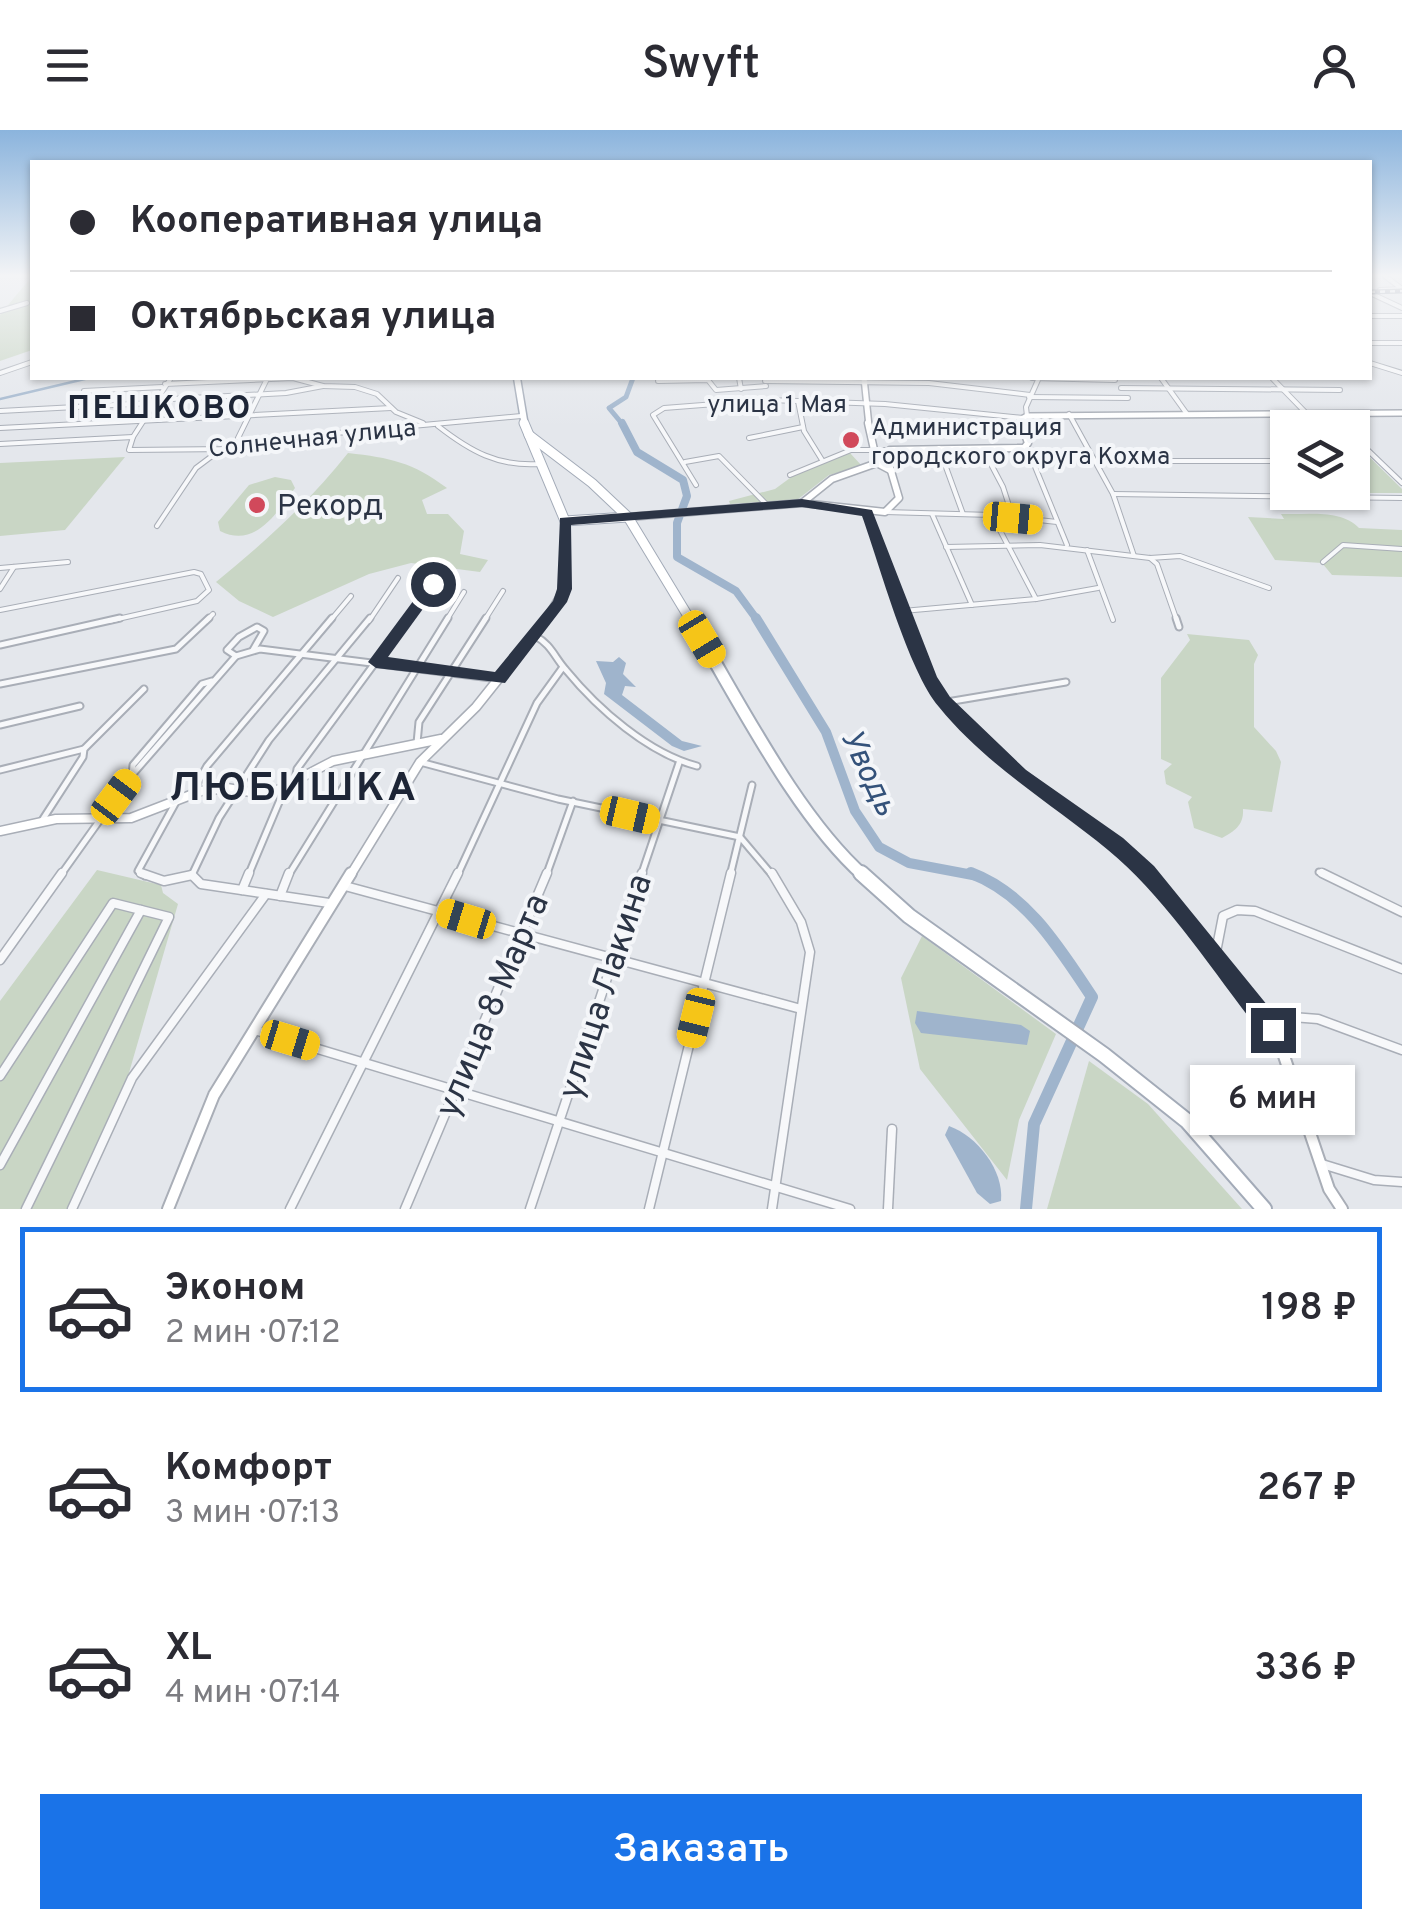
<!DOCTYPE html>
<html lang="ru">
<meta charset="utf-8">
<style>
:root{--surface:#fff;--page:#f7f7f7;--text:#2b2b33;--muted:#7c7c81;--line:#e1e1e2;--accent:#1a73e8}
body{margin:0;font-family:Overpass,sans-serif;background:var(--page);color:var(--text);height:100vh;display:flex;flex-direction:column;font-size:38px;white-space:nowrap}
*{box-sizing:border-box;margin:0}
p{font-size:32px;color:var(--muted)}
.icon{flex:none;width:55px;height:55px;fill:none;stroke:currentColor;stroke-width:2;stroke-linecap:round;stroke-linejoin:round}
.map{position:relative;height:1079px;overflow:hidden}
.drawer{display:flex;flex-direction:column;background:var(--surface);flex:1}
.drawer>*{flex:none}
.banner{position:absolute;left:30px;top:30px;width:1342px;height:220px;border-radius:0px;box-shadow:0 2px 8px #0004;display:grid;align-content:center;height:220px;padding:0 40px;background:var(--surface)}
.buttons{position:absolute;left:1270px;top:280px;display:grid;gap:20px}
.buttons a{display:grid;place-items:center;width:100px;height:100px;border-radius:0px;background:var(--surface);box-shadow:0 2px 8px #0004;font-size:50px}
.end{position:absolute;width:45px;height:45px;margin:-22px;border:12px solid #2b3445;background:#fff;box-shadow:0 0 0 5px #fff}
.from{border-radius:50%}
.bubble{position:absolute;height:70px;border-radius:0px;background:var(--surface);box-shadow:0 2px 8px #0004;font-size:32px;font-weight:600;line-height:70px;text-align:center}
.car{position:absolute;width:30px;height:60px;margin:-30px -15px;border-radius:12px;box-shadow:0 0 8px 2px #0007;background:linear-gradient(#f5c518 24%,#345 0 40%,#f5c518 0 76%,#345 0 86%,#f5c518 0)}
.banner b{display:flex;align-items:center;gap:35px;height:95px;font-size:38px}
.banner b+b{border-top:2px solid var(--line)}
.banner i{width:25px;height:25px;background:var(--text)}
ul{padding:18px 0 0;list-style:none}
li{display:flex;align-items:center;gap:30px;height:165px;margin:0 20px 15px;padding:0 20px;border:5px solid transparent;border-radius:0px}
li div{flex:1}
li b{display:block;font-size:38px}
li em{font-style:normal;font-weight:600}
li.current{border-color:var(--accent)}
li>.icon{width:90px;height:90px;stroke-width:1.5}
.cta{display:flex;gap:20px;margin-top:auto;padding:20px 40px}
.cta a{flex:1;height:115px;border-radius:0px;background:var(--accent);color:#fff;font-size:40px;font-weight:600;line-height:115px;text-align:center}
header{display:flex;justify-content:space-between;align-items:center;height:130px;padding:0 40px;background:var(--surface);font-size:45px;font-weight:600}
.map>svg:first-child{display:block}
.green{fill:#c9d6c5}
.water{fill:#9fb4cc}
.lines{fill:none;stroke-linecap:round;stroke-linejoin:round}
.stream{stroke:#9fb4cc;stroke-width:2.5}
.river-far3{stroke:#9fb4cc;stroke-width:5}
.river-far2{stroke:#9fb4cc;stroke-width:8}
.river-far1{stroke:#9fb4cc;stroke-width:10}
.river{stroke:#9fb4cc;stroke-width:12}
.street-far2-casing{stroke:#a9aeb7;stroke-width:6}
.street-far1-casing{stroke:#a9aeb7;stroke-width:9}
.street-casing{stroke:#a9aeb7;stroke-width:11}
.secondary-far3-casing{stroke:#a9aeb7;stroke-width:8}
.secondary-far2-casing{stroke:#a9aeb7;stroke-width:9}
.secondary-far1-casing{stroke:#a9aeb7;stroke-width:11}
.secondary-casing{stroke:#a9aeb7;stroke-width:14}
.primary-far3-casing{stroke:#a3abb8;stroke-width:9}
.primary-far2-casing{stroke:#a3abb8;stroke-width:11}
.primary-far1-casing{stroke:#a3abb8;stroke-width:15}
.primary-casing{stroke:#a3abb8;stroke-width:18}
.street-far2{stroke:#f7f8fa;stroke-width:4}
.street-far1{stroke:#f7f8fa;stroke-width:5}
.street{stroke:#f7f8fa;stroke-width:8}
.secondary-far3{stroke:#fff;stroke-width:5}
.secondary-far2{stroke:#fff;stroke-width:6}
.secondary-far1{stroke:#fff;stroke-width:8}
.secondary{stroke:#fff;stroke-width:10}
.primary-far3{stroke:#fff;stroke-width:6}
.primary-far2{stroke:#fff;stroke-width:9}
.primary-far1{stroke:#fff;stroke-width:11}
.primary{stroke:#fff;stroke-width:14}
.rail-casing{stroke:#7d8696;stroke-width:5}
.rail{stroke:#f4f6f9;stroke-width:2.5;stroke-dasharray:5;stroke-linecap:butt}
.route{fill:#2b3445}
.poi-dot{fill:#d1495b;stroke:#f4f6f9;stroke-width:4}
.labels{text-anchor:middle;stroke-width:8;stroke-linejoin:round;paint-order:stroke}
.far-street-label{font-size:25px;fill:#2b3445;stroke:#f4f6f9}
.far-poi-label{font-size:25px;fill:#2b3445;stroke:#f4f6f9;text-anchor:start}
.poi-label{font-size:30px;fill:#2b3445;stroke:#f4f6f9;text-anchor:start}
.far-district-label{font-size:32px;font-weight:bold;letter-spacing:2.5px;fill:#1d2536;stroke:#f4f6f9}
.water-label{font-size:32px;font-style:italic;fill:#34527a;stroke:#f4f6f9}
.near-street-label{font-size:35px;fill:#2b3445;stroke:#f4f6f9}
.district-label{font-size:40px;font-weight:bold;letter-spacing:2.5px;fill:#1d2536;stroke:#f4f6f9}
</style>
<header><svg class="icon" aria-label="menu" viewBox="0 0 24 24"><path d="M4 6h16M4 12h16M4 18h16"/></svg>Swyft<svg class="icon" aria-label="person" viewBox="0 0 24 24"><circle cx="12" cy="8" r="4"/><path d="M4 21q1-7 8-7t8 7"/></svg></header>
<div class="map">
<svg width="1402" height="1079" viewBox="0 0 1402 1079">
<rect width="100%" height="100%" fill="#e4e7ec"/>
<g class="green">
<path d="M 32,146 L 32,220 L 0,231 L 0,185 Z"/>
<path d="M 1352,310 L 1402,359 L 1402,363 L 1366,363 L 1353,349 Z"/>
<path d="M 348,323 C 391,328 412,332 447,358 L 422,370 L 427,384 L 448,384 L 464,401 L 460,424 L 488,430 L 480,442 L 411,433 L 369,444 L 273,487 L 239,471 L 216,452 C 264,413 310,371 348,323 Z"/>
<path d="M 850,323 L 862,336 L 829,345 L 797,370 L 730,374 L 729,371 L 775,359 L 805,337 Z"/>
<path d="M 125,327 L 65,400 L 0,406 L 0,333 Z"/>
<path d="M 275,347 L 291,350 L 295,358 C 277,382 256,419 220,401 L 218,392 L 249,355 Z"/>
<path d="M 1281,384 C 1307,385 1341,379 1359,398 L 1402,400 L 1402,447 L 1332,445 L 1322,433 L 1275,430 L 1248,387 L 1284,389 Z"/>
<path d="M 1187,504 L 1249,510 L 1258,525 L 1254,534 L 1254,597 L 1276,621 L 1281,632 L 1272,682 L 1243,679 C 1244,695 1235,701 1222,708 L 1194,698 L 1188,672 L 1192,667 L 1166,654 L 1164,641 L 1172,634 L 1161,629 L 1161,548 L 1190,510 Z"/>
<path d="M 97,740 L 161,755 L 163,763 L 178,774 L 115,991 L 77,1079 L 0,1079 L 0,871 Z"/>
<path d="M 922,806 L 1056,904 L 1019,990 L 1007,1050 L 920,939 L 901,848 Z"/>
<path d="M 1089,931 L 1148,974 L 1242,1079 L 1047,1079 Z"/>
</g>
<g class="water">
<path d="M 619,527 L 626,533 L 623,544 L 636,557 L 625,556 L 622,565 L 682,611 L 702,616 L 684,621 L 672,616 L 604,564 L 606,553 L 596,531 L 613,532 Z"/>
<path d="M 917,881 L 1021,895 L 1030,901 L 1027,915 L 921,903 L 915,893 Z"/>
<path d="M 949,996 C 977,1006 1004,1040 1001,1071 L 990,1074 L 977,1063 L 945,1005 Z"/>
</g>
<g class="lines">
<path class="stream" d="M 0,269 L 89,248"/>
<path class="river-far3" d="M 624,296 L 609,278 L 626,267 L 633,248"/>
<path class="river-far2" d="M 622,293 L 637,322 L 683,350 L 687,366 L 677,393 L 677,427 L 736,461 L 758,491"/>
<path class="river-far1" d="M 756,488 L 826,602 L 855,681 L 879,717 L 909,733 L 978,746"/>
<path class="river" d="M 971,743 C 1027,764 1060,819 1092,867 L 1034,994 L 1026,1079"/>
<defs>
<g id="street-far2">
<path d="M 1385,146 L 1402,159"/>
<path d="M 1380,160 L 1402,159"/>
<path d="M 1370,163 L 1402,178"/>
<path d="M 0,181 L 27,173"/>
<path d="M 1370,186 L 1402,186"/>
<path d="M 1370,213 L 1402,213"/>
<path d="M 1370,233 L 1402,243"/>
<path d="M 0,243 L 32,232"/>
<path d="M 739,248 L 741,259"/>
<path d="M 1032,248 L 1115,250"/>
<path d="M 1161,248 L 1187,284"/>
<path d="M 1272,248 L 1306,283"/>
<path d="M 658,251 L 708,250 L 716,260 L 766,256"/>
<path d="M 765,251 L 929,253 L 1030,265"/>
<path d="M 165,254 L 293,248 L 323,256 L 355,257 L 377,264 L 396,282 L 423,293"/>
<path d="M 1121,258 L 1340,260"/>
<path d="M 84,261 L 162,257"/>
<path d="M 1029,267 L 1128,268"/>
<path d="M 153,270 L 286,263 L 323,256"/>
<path d="M 798,271 L 804,301 L 822,330"/>
<path d="M 0,281 L 152,273"/>
<path d="M 1069,284 L 1113,364 L 1134,426"/>
<path d="M 1286,284 L 1302,298"/>
<path d="M 1330,284 L 1345,298"/>
<path d="M 1027,286 L 1026,277 L 1038,250"/>
<path d="M 438,296 C 470,321 498,337 540,334"/>
<path d="M 0,298 L 391,278"/>
<path d="M 1352,305 L 1402,353"/>
<path d="M 133,307 L 171,248"/>
<path d="M 749,308 L 803,297"/>
<path d="M 249,313 L 238,308 L 266,251"/>
<path d="M 0,314 L 133,307 L 129,320 L 228,319 L 260,310 L 521,286"/>
<path d="M 1027,317 L 1067,415"/>
<path d="M 939,318 L 963,384"/>
<path d="M 983,319 L 1003,357 L 1013,388"/>
<path d="M 1097,331 L 1288,331"/>
<path d="M 685,332 L 719,326 L 768,376"/>
<path d="M 790,345 L 851,320 L 890,320"/>
<path d="M 1352,352 L 1364,365"/>
<path d="M 696,355 L 653,285 L 664,278 L 768,270 L 885,274 L 1023,288"/>
<path d="M 1113,364 L 1402,368"/>
<path d="M 885,382 L 992,385 L 1057,392"/>
<path d="M 932,384 L 972,475"/>
<path d="M 992,385 L 1036,469"/>
<path d="M 157,396 L 196,338 L 220,320"/>
<path d="M 946,417 L 1040,415 L 1150,428 L 1180,426 L 1269,458"/>
<path d="M 1087,420 L 1113,490"/>
<path d="M 1150,428 L 1157,434 L 1177,491"/>
<path d="M 1323,432 L 1343,415 L 1402,419"/>
<path d="M 0,438 L 68,432"/>
<path d="M 0,459 L 14,437"/>
<path d="M 0,480 L 194,442 L 201,444 L 209,460 L 197,471 L 109,491"/>
<path d="M 903,481 L 1036,469 L 1098,458"/>
<path d="M 206,491 L 213,484"/>
<path d="M 330,491 L 351,466"/>
<path d="M 369,491 L 398,448"/>
<path d="M 406,491 L 433,454"/>
<path d="M 446,491 L 464,462"/>
<path d="M 484,491 L 503,461"/>
</g>
<g id="street-far1">
<path d="M 1176,488 L 1179,497"/>
<path d="M 535,506 C 551,514 555,528 566,540 C 598,579 648,623 697,636"/>
<path d="M 0,515 L 120,488"/>
<path d="M 236,526 L 227,520 L 239,507 L 257,497 L 264,501 L 253,520"/>
<path d="M 0,554 L 176,519 L 209,488"/>
<path d="M 947,572 L 1066,552"/>
<path d="M 0,595 L 80,576"/>
<path d="M 417,613 L 419,592 L 486,488"/>
<path d="M 420,632 L 558,669 L 740,707 L 773,746"/>
<path d="M 0,640 L 84,619"/>
<path d="M 132,645 L 133,635 L 202,554 L 212,551"/>
<path d="M 295,651 L 297,639 L 408,488"/>
<path d="M 191,665 L 207,636 L 332,488"/>
<path d="M 41,692 L 83,627 L 84,619 L 144,559"/>
<path d="M 1319,742 L 1327,746"/>
<path d="M 192,745 L 219,688 L 269,610 L 370,488"/>
<path d="M 60,746 L 132,645 L 236,526 L 260,519 L 499,549"/>
<path d="M 145,746 L 138,741 L 176,672"/>
<path d="M 248,746 L 285,658"/>
<path d="M 288,746 L 448,488"/>
<path d="M 457,746 L 537,573 L 563,537"/>
<path d="M 546,746 L 573,671"/>
<path d="M 641,746 L 679,633"/>
<path d="M 730,746 L 752,655"/>
</g>
<g id="street">
<path d="M 141,743 L 164,751 L 192,745"/>
<path d="M 772,743 L 801,792 L 810,822 L 772,1079"/>
<path d="M 1322,743 L 1402,782"/>
<path d="M 192,745 L 201,754 L 329,773"/>
<path d="M 345,756 L 801,879"/>
<path d="M 242,760 L 249,743"/>
<path d="M 280,766 L 289,743"/>
<path d="M 1216,822 L 1223,786 L 1237,780 L 1255,781 L 1402,839"/>
<path d="M 0,830 L 62,743"/>
<path d="M 1266,885 L 1318,889 L 1402,920"/>
<path d="M 255,900 L 850,1079"/>
<path d="M 0,946 L 113,773 L 169,787 L 26,1079"/>
<path d="M 1322,1034 L 1374,1050 L 1402,1052"/>
<path d="M 0,1035 L 141,780"/>
<path d="M 72,1079 L 132,948 L 266,764"/>
<path d="M 290,1079 L 458,743"/>
<path d="M 405,1079 L 547,743"/>
<path d="M 530,1079 L 642,743"/>
<path d="M 649,1079 L 731,743"/>
<path d="M 888,1079 L 892,999"/>
</g>
<g id="secondary-far3">
<path d="M 864,248 L 869,296"/>
<path d="M 1022,296 L 1020,290 L 1027,286 L 1402,283"/>
</g>
<g id="secondary-far2">
<path d="M 868,293 L 877,333 L 892,341"/>
<path d="M 802,373 L 832,349 L 877,333 L 890,320 L 1024,318 L 1028,313 L 1021,293"/>
<path d="M 867,383 L 907,491"/>
<path d="M 628,387 L 802,373 L 885,382 L 899,368 L 886,324"/>
<path d="M 545,491 L 564,459 L 565,391"/>
</g>
<g id="secondary-far1">
<path d="M 906,488 C 914,509 920,534 932,553 C 986,637 1082,674 1149,746"/>
<path d="M 0,701 L 56,689 L 131,688 L 201,661 L 227,658 L 268,665 L 333,631 L 441,609"/>
<path d="M 350,746 L 420,632 L 476,577 L 547,488"/>
</g>
<g id="secondary">
<path d="M 1147,743 L 1263,885 L 1283,923 L 1329,1059 L 1342,1079"/>
<path d="M 168,1079 L 214,965 L 351,743"/>
</g>
<path id="primary-far3" d="M 517,248 L 525,296"/>
<g id="primary-far2">
<path d="M 524,293 L 565,391 L 628,387"/>
<path d="M 529,305 L 592,353 L 628,387 L 691,491"/>
</g>
<path id="primary-far1" d="M 689,488 C 738,568 795,685 864,746"/>
<path id="primary" d="M 861,743 L 909,786 L 1104,925 L 1187,991 L 1264,1079"/>
</defs>
<use href="#street-far2" class="street-far2-casing"/>
<use href="#street-far1" class="street-far1-casing"/>
<use href="#street" class="street-casing"/>
<use href="#secondary-far3" class="secondary-far3-casing"/>
<use href="#secondary-far2" class="secondary-far2-casing"/>
<use href="#secondary-far1" class="secondary-far1-casing"/>
<use href="#secondary" class="secondary-casing"/>
<use href="#primary-far3" class="primary-far3-casing"/>
<use href="#primary-far2" class="primary-far2-casing"/>
<use href="#primary-far1" class="primary-far1-casing"/>
<use href="#primary" class="primary-casing"/>
<use href="#street-far2" class="street-far2"/>
<use href="#street-far1" class="street-far1"/>
<use href="#street" class="street"/>
<use href="#secondary-far3" class="secondary-far3"/>
<use href="#secondary-far2" class="secondary-far2"/>
<use href="#secondary-far1" class="secondary-far1"/>
<use href="#secondary" class="secondary"/>
<use href="#primary-far3" class="primary-far3"/>
<use href="#primary-far2" class="primary-far2"/>
<use href="#primary-far1" class="primary-far1"/>
<use href="#primary" class="primary"/>
<defs>
<path id="rail" d="M 1370,162 L 1402,161"/>
</defs>
<use href="#rail" class="rail-casing"/>
<use href="#rail" class="rail"/>
</g>
<linearGradient id="sky" x2="0" y2="1"><stop stop-color="#8bb4dd"/><stop offset="0.49" stop-color="#f3f4f6"/><stop offset="1" stop-color="#f3f4f6" stop-opacity="0"/></linearGradient>
<rect width="1402" height="297" fill="url(#sky)"/>
<path class="route" d="M 802,369 L 872,380 L 937,547 L 950,567 L 1026,640 L 1123,708 L 1154,736 L 1281,892 L 1284,900 L 1281,908 L 1273,911 L 1265,908 C 1218,849 1166,767 1108,720 C 1051,673 987,636 939,577 C 908,540 880,436 862,386 L 802,377 L 571,395 L 572,459 L 567,472 L 505,553 L 376,538 L 368,532 L 428,451 L 433,450 L 441,454 L 388,527 L 495,542 L 553,471 L 557,459 L 560,388 Z"/>
<g class="poi-dot">
<circle cx="851" cy="310" r="10"/>
<circle cx="257" cy="375" r="10"/>
</g>
<g class="labels">
<g class="far-street-label">
<text x="777" y="282">улица 1 Мая</text>
<text transform="translate(312 307) rotate(-6)" y="9">Солнечная улица</text>
</g>
<g class="far-poi-label">
<text x="871" y="305">Администрация<tspan x="871" dy="29">городского округа Кохма</tspan></text>
</g>
<g class="poi-label">
<text x="277" y="385">Рекорд</text>
</g>
<g class="far-district-label">
<text x="160" y="288">ПЕШКОВО</text>
</g>
<g class="water-label">
<text transform="translate(870 642) rotate(65)" y="11">Уводь</text>
</g>
<g class="near-street-label">
<text transform="translate(604 856) rotate(-72)" y="12">улица Лакина</text>
<text transform="translate(491 875) rotate(-67)" y="12">улица 8 Марта</text>
</g>
<g class="district-label">
<text x="294" y="670">ЛЮБИШКА</text>
</g>
</g>
</svg>
<div class="buttons">
<a><svg class="icon" aria-label="layers" viewBox="0 0 24 24"><path d="M12 4l9 5-9 5-9-5zM3 14l9 5 9-5"/></svg></a>
</div>
<i class="end from" style="left:433px;top:454px"></i>
<i class="end" style="left:1273px;top:900px"></i>
<div class="bubble" style="left:1190px;top:935px;width:165px">6 мин</div>
<i class="car" style="left:1013px;top:388px;rotate:95deg"></i>
<i class="car" style="left:702px;top:509px;rotate:149deg"></i>
<i class="car" style="left:116px;top:667px;rotate:37deg"></i>
<i class="car" style="left:630px;top:685px;rotate:103deg"></i>
<i class="car" style="left:466px;top:789px;rotate:287deg"></i>
<i class="car" style="left:696px;top:888px;rotate:194deg"></i>
<i class="car" style="left:290px;top:910px;rotate:107deg"></i>
<div class="banner">
<b><i class="from"></i>Кооперативная улица</b>
<b><i></i>Октябрьская улица</b>
</div>
</div>
<section class="drawer">
<ul>
<li class="current"><svg class="icon" aria-label="car" viewBox="0 0 24 24"><path d="M5 17H2v-5l4-1 3-4h7l3 4 3 1v5h-3M9 17h6M6 11h13"/><circle cx="7" cy="17" r="2"/><circle cx="17" cy="17" r="2"/></svg><div><b>Эконом</b><p>2 мин · 07:12</p></div><em>198 ₽</em></li>
<li><svg class="icon" aria-label="car" viewBox="0 0 24 24"><path d="M5 17H2v-5l4-1 3-4h7l3 4 3 1v5h-3M9 17h6M6 11h13"/><circle cx="7" cy="17" r="2"/><circle cx="17" cy="17" r="2"/></svg><div><b>Комфорт</b><p>3 мин · 07:13</p></div><em>267 ₽</em></li>
<li><svg class="icon" aria-label="car" viewBox="0 0 24 24"><path d="M5 17H2v-5l4-1 3-4h7l3 4 3 1v5h-3M9 17h6M6 11h13"/><circle cx="7" cy="17" r="2"/><circle cx="17" cy="17" r="2"/></svg><div><b>XL</b><p>4 мин · 07:14</p></div><em>336 ₽</em></li>
</ul>
<div class="cta"><a>Заказать</a></div>
</section>
